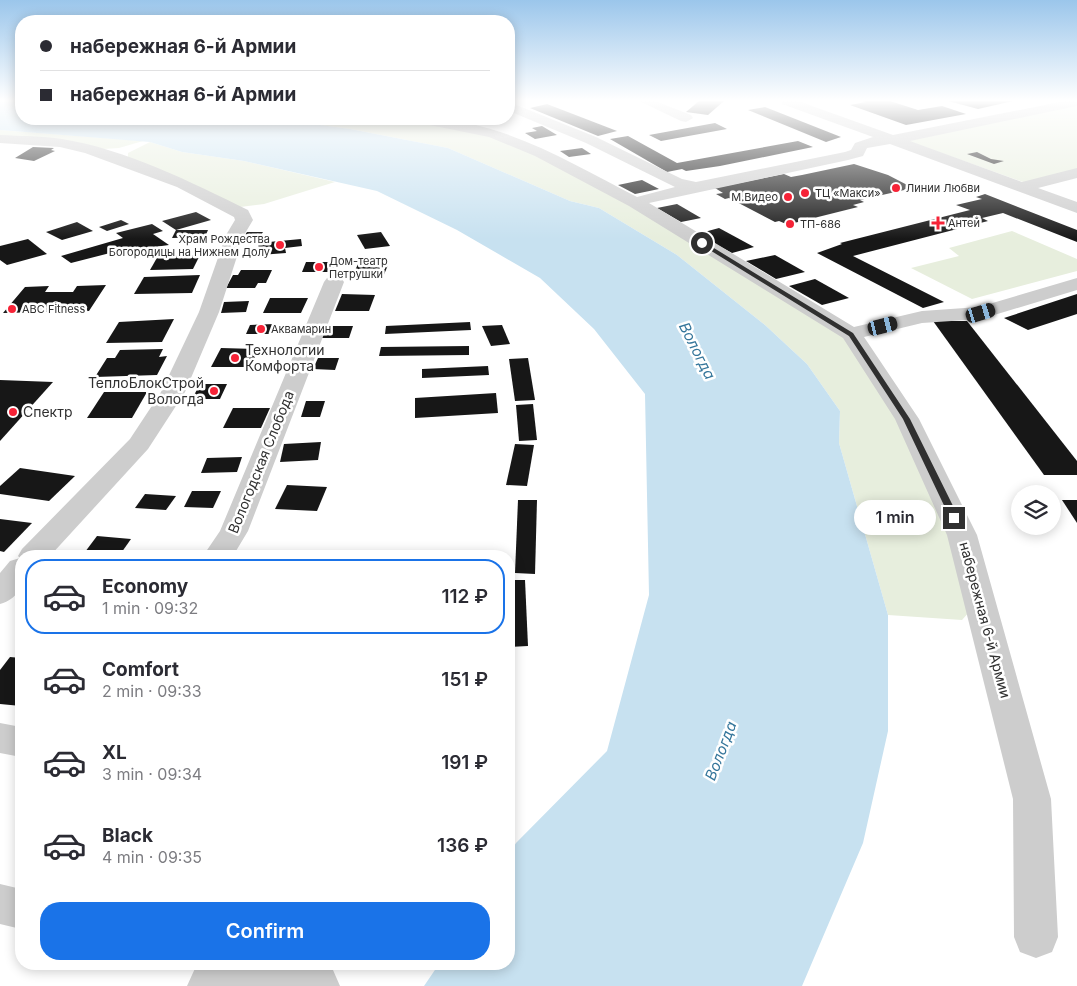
<!DOCTYPE html>
<meta charset="utf-8">
<style>
:root{--surface:#fff;--page:#f7f7f7;--text:#2b2b33;--muted:#7c7c81;--line:#e1e1e2;--accent:#1a73e8}
body{margin:0;font-family:Inter,sans-serif;background:var(--page);color:var(--text);height:100vh;display:flex;flex-direction:column;font-size:19px;white-space:nowrap}
*{box-sizing:border-box;margin:0}
p{font-size:16px;color:var(--muted)}
.icon{flex:none;width:28px;height:28px;fill:none;stroke:currentColor;stroke-width:2;stroke-linecap:round;stroke-linejoin:round}
.map{position:relative;flex:1;overflow:hidden}
.side{position:absolute;left:15px;top:550px;width:500px;height:420px;display:flex;flex-direction:column;background:var(--surface);border-radius:20px;box-shadow:0 2px 12px #0003}
.side>*{flex:none}
.banner{position:absolute;left:15px;top:15px;width:500px;height:110px;border-radius:20px;box-shadow:0 2px 12px #0003;display:grid;align-content:center;height:110px;padding:0 25px;background:var(--surface)}
.tools{position:absolute;left:1011px;top:485px;display:grid;gap:10px}
.tools a{display:grid;place-items:center;width:50px;height:50px;border-radius:50%;background:var(--surface);box-shadow:0 2px 12px #0003;font-size:25px}
.end{position:absolute;width:22px;height:22px;margin:-11px;border:6px solid #303030;background:#fff;box-shadow:0 0 0 2px #fff}
.from{border-radius:50%}
.bubble{position:absolute;height:35px;border-radius:18px;background:var(--surface);box-shadow:0 2px 12px #0003;font-size:16px;font-weight:600;line-height:35px;text-align:center}
.car{position:absolute;width:15px;height:30px;margin:-15px -8px;border-radius:6px;box-shadow:0 0 4px 1px #0007;background:linear-gradient(#222 24%,#8ab4d8 0 40%,#222 0 76%,#8ab4d8 0 86%,#222 0)}
.banner b{display:flex;align-items:center;gap:18px;height:48px;font-size:19px}
.banner b+b{border-top:1px solid var(--line)}
.banner i{width:12px;height:12px;background:var(--text)}
ul{padding:9px 0 0;list-style:none}
li{display:flex;align-items:center;gap:15px;height:75px;margin:0 10px 8px;padding:0 15px;border:2px solid transparent;border-radius:20px}
li div{flex:1}
li b{display:block;font-size:19px}
li em{font-style:normal;font-weight:600}
li.selected{border-color:var(--accent)}
li>.icon{width:45px;height:45px;stroke-width:1.5}
.cta{display:flex;gap:10px;margin-top:auto;padding:10px 25px}
.cta a{flex:1;height:58px;border-radius:20px;background:var(--accent);color:#fff;font-size:20px;font-weight:600;line-height:58px;text-align:center}
.map>svg:first-child{display:block}
.green{fill:#e7eedd}
.water{fill:#c7e1f0}
.building{fill:#171717}
.lines{fill:none;stroke-linecap:round;stroke-linejoin:round}
.minor{fill:#cdcdcd;fill-rule:evenodd}
.route{fill:#303030}
.poi-dot{fill:#f62337;stroke:#fff;stroke-width:2}
.labels{text-anchor:middle;stroke-width:5;stroke-linejoin:round;paint-order:stroke}
.far-poi-label{font-size:11px;fill:#303030;stroke:#fff;text-anchor:start}
.poi-label{font-size:14px;fill:#303030;stroke:#fff;text-anchor:start}
.street-label{font-size:14px;fill:#303030;stroke:#fff}
.water-label{font-size:15px;font-style:italic;fill:#35769b;stroke:#fff}
</style>
<div class="map">
<svg width="1077" height="986" viewBox="0 0 1077 986">
<rect width="100%" height="100%" fill="#fff"/>
<g class="green">
<path d="M 1077,105 L 1077,170 L 1026,183 L 908,141 Z"/>
<path d="M 275,119 L 410,119 L 489,136 L 536,155 L 632,203 L 844,336 L 899,419 L 953,534 L 970,611 L 962,620 L 888,615 L 839,443 L 840,411 L 807,364 L 765,325 L 677,255 L 599,208 L 570,201 L 448,148 L 350,129 Z"/>
<path d="M 0,130 L 143,141 L 119,148 L 103,149 L 0,137 Z"/>
<path d="M 150,142 L 182,152 L 244,161 L 335,182 L 264,204 L 240,207 L 128,159 L 128,153 Z"/>
<path d="M 1012,231 L 1077,259 L 1077,271 L 972,299 L 911,268 L 959,256 L 949,248 Z"/>
</g>
<path class="water" d="M 0,101 L 21,101 L 21,119 L 275,119 L 350,129 L 448,148 L 570,201 L 599,208 L 677,255 L 765,325 L 807,364 L 840,411 L 839,443 L 888,615 L 888,731 L 863,843 L 802,986 L 424,986 L 439,964 L 509,964 L 509,854 L 516,843 L 607,751 L 649,595 L 645,394 L 594,329 L 540,278 L 457,230 L 377,191 L 244,161 L 182,152 L 150,142 L 0,130 Z"/>
<g class="building">
<path d="M 699,101 L 724,101 L 708,115 L 686,112 Z"/>
<path d="M 862,101 L 890,101 L 918,110 L 942,106 L 966,114 L 906,125 L 850,105 L 866,102 Z"/>
<path d="M 948,101 L 1013,101 L 978,109 Z"/>
<path d="M 547,104 L 617,131 L 598,136 L 530,108 Z"/>
<path d="M 765,107 L 841,137 L 826,142 L 748,110 Z"/>
<path d="M 715,123 L 727,129 L 661,141 L 649,135 Z"/>
<path d="M 542,126 L 557,135 L 535,139 L 525,133 L 537,131 L 532,128 Z"/>
<path d="M 628,136 L 677,163 L 798,141 L 813,147 L 720,166 L 686,171 L 682,169 L 667,172 L 610,139 Z"/>
<path d="M 33,147 L 54,148 L 51,150 L 55,151 L 34,161 L 15,158 Z"/>
<path d="M 582,148 L 591,154 L 569,157 L 560,151 Z"/>
<path d="M 977,152 L 991,159 L 1004,161 L 994,164 L 967,154 Z"/>
<path d="M 854,164 L 888,175 L 913,188 L 860,200 L 864,202 L 853,205 L 858,207 L 794,223 L 791,226 L 779,221 L 775,222 L 729,198 L 725,199 L 716,194 L 723,193 L 715,188 L 784,174 L 791,177 L 802,175 Z"/>
<path d="M 642,180 L 659,189 L 635,194 L 618,185 Z"/>
<path d="M 985,194 L 1077,230 L 1077,242 L 1003,213 L 982,218 L 988,221 L 853,256 L 944,302 L 923,308 L 817,253 L 842,244 L 840,243 L 970,210 L 956,205 L 982,199 L 976,197 Z"/>
<path d="M 677,204 L 701,218 L 681,222 L 657,208 Z"/>
<path d="M 196,212 L 211,220 L 176,230 L 162,221 Z"/>
<path d="M 121,220 L 129,224 L 107,231 L 99,227 Z"/>
<path d="M 77,222 L 93,231 L 62,240 L 46,232 Z"/>
<path d="M 152,224 L 163,231 L 153,234 L 169,245 L 110,253 L 71,263 L 61,256 L 123,238 L 116,233 Z"/>
<path d="M 719,228 L 754,247 L 732,253 L 697,234 Z"/>
<path d="M 176,230 L 208,230 L 205,237 L 172,238 Z"/>
<path d="M 247,232 L 263,232 L 261,235 L 245,235 Z"/>
<path d="M 381,232 L 390,246 L 365,249 L 357,235 Z"/>
<path d="M 28,239 L 47,254 L 7,265 L 0,260 L 0,246 Z"/>
<path d="M 301,239 L 302,246 L 285,248 L 286,253 L 260,255 L 258,243 Z"/>
<path d="M 200,255 L 193,269 L 150,270 L 158,256 Z"/>
<path d="M 775,255 L 805,272 L 776,279 L 746,261 Z"/>
<path d="M 306,262 L 335,262 L 332,272 L 302,272 Z"/>
<path d="M 358,264 L 388,265 L 383,277 L 352,277 Z"/>
<path d="M 241,270 L 272,270 L 266,283 L 258,283 L 255,288 L 226,288 L 233,275 L 238,275 Z"/>
<path d="M 200,275 L 192,293 L 134,294 L 144,277 Z"/>
<path d="M 815,279 L 849,298 L 822,305 L 789,286 Z"/>
<path d="M 106,285 L 89,311 L 3,313 L 25,287 L 49,286 L 45,292 L 73,292 L 77,286 Z"/>
<path d="M 342,294 L 375,295 L 369,311 L 335,311 Z"/>
<path d="M 1077,294 L 1077,314 L 1028,330 L 1004,318 Z"/>
<path d="M 270,298 L 308,298 L 301,313 L 263,313 Z"/>
<path d="M 249,301 L 246,312 L 221,313 L 224,302 Z"/>
<path d="M 174,319 L 162,342 L 106,343 L 119,322 Z"/>
<path d="M 933,321 L 967,321 L 1077,461 L 1077,475 L 1044,475 Z"/>
<path d="M 470,322 L 471,330 L 385,334 L 386,326 Z"/>
<path d="M 275,324 L 271,334 L 246,334 L 250,325 Z"/>
<path d="M 502,325 L 510,344 L 491,346 L 482,326 Z"/>
<path d="M 327,326 L 353,326 L 349,338 L 322,338 Z"/>
<path d="M 469,346 L 469,355 L 379,356 L 381,347 Z"/>
<path d="M 221,348 L 259,349 L 250,367 L 211,367 Z"/>
<path d="M 163,349 L 159,357 L 167,356 L 157,375 L 95,377 L 107,358 L 115,358 L 120,350 Z"/>
<path d="M 318,358 L 339,358 L 335,370 L 313,369 Z"/>
<path d="M 528,358 L 535,400 L 515,401 L 509,359 Z"/>
<path d="M 488,366 L 489,375 L 422,378 L 422,369 Z"/>
<path d="M 0,380 L 53,382 L 0,441 Z"/>
<path d="M 200,384 L 227,384 L 220,399 L 192,399 Z"/>
<path d="M 104,392 L 147,392 L 132,418 L 87,418 Z"/>
<path d="M 496,393 L 498,413 L 415,418 L 415,398 Z"/>
<path d="M 306,401 L 325,401 L 320,417 L 301,417 Z"/>
<path d="M 533,404 L 537,440 L 519,441 L 516,405 Z"/>
<path d="M 233,408 L 270,408 L 261,428 L 223,428 Z"/>
<path d="M 321,442 L 318,460 L 280,462 L 284,444 Z"/>
<path d="M 515,444 L 534,445 L 527,486 L 506,485 Z"/>
<path d="M 242,457 L 237,472 L 201,473 L 207,458 Z"/>
<path d="M 20,468 L 75,476 L 49,501 L 0,494 L 0,486 Z"/>
<path d="M 287,485 L 327,487 L 317,511 L 275,509 Z"/>
<path d="M 192,491 L 221,491 L 213,508 L 184,507 Z"/>
<path d="M 145,494 L 176,496 L 166,510 L 135,508 Z"/>
<path d="M 518,500 L 537,500 L 535,574 L 515,573 Z"/>
<path d="M 1062,500 L 1077,500 L 1077,523 Z"/>
<path d="M 0,519 L 32,523 L 4,552 L 0,551 Z"/>
<path d="M 97,536 L 131,539 L 119,556 L 82,556 Z"/>
<path d="M 509,580 L 525,580 L 528,646 L 509,647 Z"/>
<path d="M 10,657 L 21,658 L 21,706 L 0,704 L 0,670 Z"/>
</g>
<g class="lines">
<g class="minor">
<path d="M 639,101 L 655,101 L 691,115 L 693,118 L 686,122 L 681,121 Z"/>
<path d="M 781,101 L 798,101 L 893,135 L 1065,101 L 1077,101 L 1077,106 L 910,141 L 1022,182 L 1077,168 L 1077,178 L 1038,188 L 1077,202 L 1077,213 L 890,144 L 867,148 L 863,156 L 848,160 L 649,203 L 854,327 L 922,311 L 979,307 L 1077,278 L 1077,290 L 981,319 L 922,323 L 864,337 L 919,419 L 977,535 L 1051,799 L 1058,937 L 1052,952 L 1036,958 L 1020,952 L 1014,937 L 1013,799 L 947,535 L 895,419 L 843,338 L 629,206 L 535,156 L 489,137 L 420,123 L 413,119 C 493,114 569,162 637,197 L 675,187 L 586,143 L 509,111 L 509,102 L 596,137 L 682,179 L 696,182 L 845,152 L 851,150 L 855,143 L 873,137 L 782,104 Z"/>
<path d="M 0,135 C 20,136 42,136 62,139 C 125,149 191,182 248,210 L 253,220 L 244,235 L 219,312 L 185,392 L 148,449 L 50,556 L 21,556 C 21,579 26,596 0,604 L 0,573 L 10,561 L 20,558 L 18,556 L 22,549 L 130,439 L 161,392 L 199,312 L 226,235 L 235,220 L 234,217 L 177,187 L 85,153 L 60,147 L 0,143 Z"/>
<path d="M 334,276 L 341,278 L 344,282 L 248,531 L 233,556 L 203,556 L 220,531 L 324,282 L 327,278 Z"/>
<path d="M 0,723 L 21,727 L 21,757 L 0,753 Z"/>
<path d="M 0,884 L 21,889 L 21,929 L 0,924 Z"/>
<path d="M 197,964 L 319,964 L 333,970 L 340,986 L 187,986 Z"/>
</g>
</g>
<linearGradient id="sky" x2="0" y2="1"><stop stop-color="#9bc6eb"/><stop offset="0.42" stop-color="#fff"/><stop offset="1" stop-color="#fff" stop-opacity="0"/></linearGradient>
<rect width="1077" height="239" fill="url(#sky)"/>
<path class="route" d="M 700,242 L 704,242 L 853,333 L 910,419 L 959,518 L 957,520 L 950,518 L 903,419 L 849,336 L 700,244 Z"/>
<g class="poi-dot">
<circle cx="896" cy="188" r="5"/>
<circle cx="805" cy="193" r="5"/>
<circle cx="788" cy="197" r="5"/>
<path d="M935.5 215.5h5v5h5v5h-5v5h-5v-5h-5v-5h5z"/>
<circle cx="790" cy="224" r="5"/>
<circle cx="280" cy="245" r="5"/>
<circle cx="319" cy="267" r="5"/>
<circle cx="12" cy="309" r="5"/>
<circle cx="261" cy="329" r="5"/>
<circle cx="235" cy="358" r="5"/>
<circle cx="214" cy="391" r="5"/>
<circle cx="13" cy="412" r="5"/>
</g>
<g class="labels">
<g class="far-poi-label">
<text x="906" y="192">Линии Любви</text>
<text x="815" y="197">ТЦ «Макси»</text>
<text x="778" y="201" text-anchor="end">М.Видео</text>
<text x="948" y="227">Антей</text>
<text x="800" y="228">ТП-686</text>
<text x="270" y="243" text-anchor="end">Храм Рождества<tspan x="270" dy="13">Богородицы на Нижнем Долу</tspan></text>
<text x="329" y="265">Дом-театр<tspan x="329" dy="13">Петрушки</tspan></text>
<text x="22" y="313">ABC Fitness</text>
<text x="271" y="333">Аквамарин</text>
</g>
<g class="poi-label">
<text x="245" y="355">Технологии<tspan x="245" dy="16">Комфорта</tspan></text>
<text x="204" y="388" text-anchor="end">ТеплоБлокСтрой<tspan x="204" dy="16">Вологда</tspan></text>
<text x="23" y="417">Спектр</text>
</g>
<g class="street-label">
<text transform="translate(261 462) rotate(-68)" y="5">Вологодская Слобода</text>
<text transform="translate(985 620) rotate(75)" y="5">набережная 6-й Армии</text>
</g>
<g class="water-label">
<text transform="translate(697 351) rotate(63)" y="5">Вологда</text>
<text transform="translate(721 751) rotate(-69)" y="5">Вологда</text>
</g>
</g>
</svg>
<div class="tools">
<a><svg class="icon" aria-label="layers" viewBox="0 0 24 24"><path d="M12 4l9 5-9 5-9-5zM3 14l9 5 9-5"/></svg></a>
</div>
<i class="end from" style="left:702px;top:243px"></i>
<i class="end" style="left:954px;top:518px"></i>
<div class="bubble" style="left:854px;top:500px;width:82px">1 min</div>
<i class="car" style="left:981px;top:313px;rotate:73deg"></i>
<i class="car" style="left:883px;top:326px;rotate:76deg"></i>
<div class="banner">
<b><i class="from"></i>набережная 6-й Армии</b>
<b><i></i>набережная 6-й Армии</b>
</div>
<section class="side">
<ul>
<li class="selected"><svg class="icon" aria-label="car" viewBox="0 0 24 24"><path d="M5 17H2v-5l4-1 3-4h7l3 4 3 1v5h-3M9 17h6M6 11h13"/><circle cx="7" cy="17" r="2"/><circle cx="17" cy="17" r="2"/></svg><div><b>Economy</b><p>1 min · 09:32</p></div><em>112 ₽</em></li>
<li><svg class="icon" aria-label="car" viewBox="0 0 24 24"><path d="M5 17H2v-5l4-1 3-4h7l3 4 3 1v5h-3M9 17h6M6 11h13"/><circle cx="7" cy="17" r="2"/><circle cx="17" cy="17" r="2"/></svg><div><b>Comfort</b><p>2 min · 09:33</p></div><em>151 ₽</em></li>
<li><svg class="icon" aria-label="car" viewBox="0 0 24 24"><path d="M5 17H2v-5l4-1 3-4h7l3 4 3 1v5h-3M9 17h6M6 11h13"/><circle cx="7" cy="17" r="2"/><circle cx="17" cy="17" r="2"/></svg><div><b>XL</b><p>3 min · 09:34</p></div><em>191 ₽</em></li>
<li><svg class="icon" aria-label="car" viewBox="0 0 24 24"><path d="M5 17H2v-5l4-1 3-4h7l3 4 3 1v5h-3M9 17h6M6 11h13"/><circle cx="7" cy="17" r="2"/><circle cx="17" cy="17" r="2"/></svg><div><b>Black</b><p>4 min · 09:35</p></div><em>136 ₽</em></li>
</ul>
<div class="cta"><a>Confirm</a></div>
</section>
</div>
